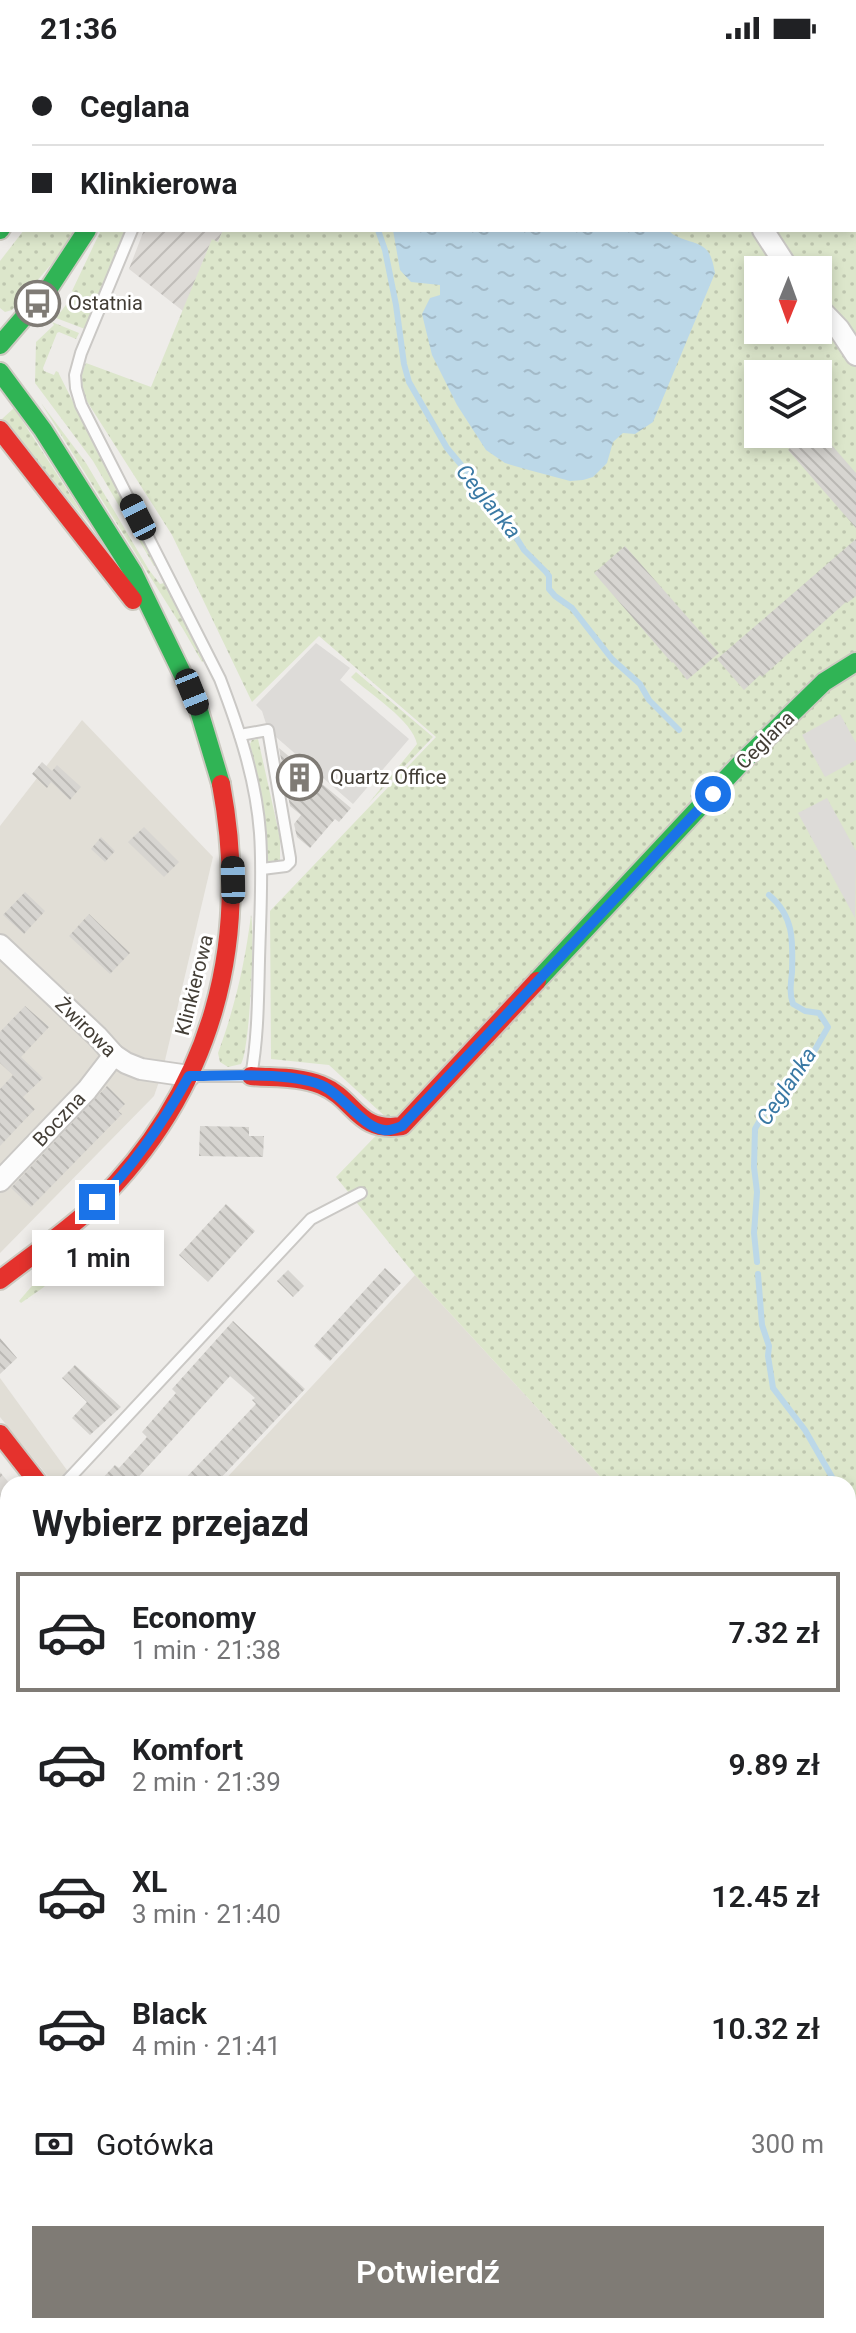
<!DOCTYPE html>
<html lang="pl">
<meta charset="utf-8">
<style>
:root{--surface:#fff;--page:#f2f2f2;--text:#202124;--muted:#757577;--line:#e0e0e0;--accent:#7f7b75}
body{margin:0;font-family:Roboto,sans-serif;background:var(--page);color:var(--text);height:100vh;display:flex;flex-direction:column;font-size:30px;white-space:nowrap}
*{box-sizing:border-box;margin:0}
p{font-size:26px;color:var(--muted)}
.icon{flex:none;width:44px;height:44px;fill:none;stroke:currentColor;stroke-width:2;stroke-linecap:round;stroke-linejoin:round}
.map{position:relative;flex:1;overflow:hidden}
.sheet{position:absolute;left:0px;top:1420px;width:856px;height:858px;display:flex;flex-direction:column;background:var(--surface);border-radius:24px 24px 0 0;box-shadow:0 4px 12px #0003}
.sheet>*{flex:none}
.guide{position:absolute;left:0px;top:0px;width:856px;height:176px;box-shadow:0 4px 12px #0003;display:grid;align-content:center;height:176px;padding:0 32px;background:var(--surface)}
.needle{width:52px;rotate:181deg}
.tools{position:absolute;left:744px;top:200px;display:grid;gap:16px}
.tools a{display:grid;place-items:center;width:88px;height:88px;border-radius:0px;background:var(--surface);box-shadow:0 4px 12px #0003;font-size:40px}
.end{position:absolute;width:36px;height:36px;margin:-18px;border:10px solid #1a73e8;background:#fff;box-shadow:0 0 0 4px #fff}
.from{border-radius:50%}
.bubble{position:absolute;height:56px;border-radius:0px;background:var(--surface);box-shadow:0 4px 12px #0003;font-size:26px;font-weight:600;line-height:56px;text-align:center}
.car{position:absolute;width:24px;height:48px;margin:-24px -12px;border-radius:10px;box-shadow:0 0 6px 2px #0007;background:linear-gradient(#222 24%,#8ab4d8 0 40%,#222 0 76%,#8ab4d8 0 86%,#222 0)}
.guide b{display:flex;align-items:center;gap:28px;height:76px;font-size:30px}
.guide b+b{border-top:2px solid var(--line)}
.guide i{width:20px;height:20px;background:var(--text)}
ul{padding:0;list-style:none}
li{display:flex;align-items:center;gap:24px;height:120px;margin:0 16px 12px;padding:0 16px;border:4px solid transparent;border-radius:0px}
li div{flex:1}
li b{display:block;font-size:30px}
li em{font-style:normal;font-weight:600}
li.selected{border-color:var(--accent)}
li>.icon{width:72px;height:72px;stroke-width:1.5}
h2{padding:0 32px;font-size:36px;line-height:96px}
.pay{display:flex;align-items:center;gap:20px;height:88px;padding:0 32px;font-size:30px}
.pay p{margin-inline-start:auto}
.button{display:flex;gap:16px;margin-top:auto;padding:16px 32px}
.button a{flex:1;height:92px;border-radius:0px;background:var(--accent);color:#fff;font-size:32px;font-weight:600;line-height:92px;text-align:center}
.status{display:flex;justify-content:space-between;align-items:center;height:56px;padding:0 40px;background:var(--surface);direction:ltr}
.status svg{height:22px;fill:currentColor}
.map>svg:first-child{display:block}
.residential{fill:#e1ded6}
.industrial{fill:url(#industrial-furrows)}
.grass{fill:url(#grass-dots);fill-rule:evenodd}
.parking{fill:#dddbd8}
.water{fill:url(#water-ripples)}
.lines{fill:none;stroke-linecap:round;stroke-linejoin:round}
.stream{stroke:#bcd8e8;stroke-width:6}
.building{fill:url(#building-back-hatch)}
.lane-casing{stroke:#cac8c5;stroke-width:14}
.street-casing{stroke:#cac8c5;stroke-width:24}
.fast-casing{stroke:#ccc9c0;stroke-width:22}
.jam-casing{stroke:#ccc9c0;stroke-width:22}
.lane{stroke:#fcfcfc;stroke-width:10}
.street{stroke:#fcfcfc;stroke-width:20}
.fast{stroke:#30b455;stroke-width:18}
.jam{stroke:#e5322d;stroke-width:18}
.route{stroke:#1a73e8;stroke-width:10}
.labels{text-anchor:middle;stroke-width:6;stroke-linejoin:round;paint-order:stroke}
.poi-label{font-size:20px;fill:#433e36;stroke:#fff;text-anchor:start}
.street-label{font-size:20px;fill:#433e36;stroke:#fff}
.water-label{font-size:22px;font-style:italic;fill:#3a79a4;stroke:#fff}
</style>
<div class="status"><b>21:36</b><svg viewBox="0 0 49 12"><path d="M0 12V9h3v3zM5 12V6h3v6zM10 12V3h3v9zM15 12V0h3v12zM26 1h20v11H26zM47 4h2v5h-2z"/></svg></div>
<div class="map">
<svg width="856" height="2277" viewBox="0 0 856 2277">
<defs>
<pattern id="industrial-furrows" width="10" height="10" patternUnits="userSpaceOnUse" patternTransform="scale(2)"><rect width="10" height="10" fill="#dedbd7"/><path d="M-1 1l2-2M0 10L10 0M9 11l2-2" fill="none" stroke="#c0bdb9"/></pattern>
<pattern id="grass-dots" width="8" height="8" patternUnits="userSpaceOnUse" patternTransform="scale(2)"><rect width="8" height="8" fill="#dce6cb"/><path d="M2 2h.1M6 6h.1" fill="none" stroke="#bec6af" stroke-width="1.8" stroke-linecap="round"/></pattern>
<pattern id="water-ripples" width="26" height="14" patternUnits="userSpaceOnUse" patternTransform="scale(2)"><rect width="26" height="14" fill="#bcd8e8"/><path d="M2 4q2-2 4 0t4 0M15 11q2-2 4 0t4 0" fill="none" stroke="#a3bac8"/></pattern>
<pattern id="building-back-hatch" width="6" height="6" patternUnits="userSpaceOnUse" patternTransform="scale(2)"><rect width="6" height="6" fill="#d7d5d1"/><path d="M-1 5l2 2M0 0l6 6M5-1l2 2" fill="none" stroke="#bab8b4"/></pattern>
</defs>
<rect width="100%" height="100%" fill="#eeece9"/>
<g class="residential">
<path d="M 82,664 L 213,801 L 162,1017 L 154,1040 L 0,1197 L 0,770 Z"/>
<path d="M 415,1219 L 607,1428 L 221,1428 Z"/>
<path d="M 0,1322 L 77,1428 L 54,1428 L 0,1361 Z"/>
<path d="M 8,1559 L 8,1854 L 0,1847 L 0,1568 Z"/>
<path d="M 856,1622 L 856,1818 L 848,1827 L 848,1630 Z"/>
<path d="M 848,2027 L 856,2040 L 856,2248 L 848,2249 Z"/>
</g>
<g class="industrial">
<path d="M 144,174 L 223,174 L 218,186 L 212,184 L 183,255 L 129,213 Z"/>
<path d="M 0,1416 L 10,1428 L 8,1486 L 0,1494 Z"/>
<path d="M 0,1863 L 8,1870 L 8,2270 L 584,2270 L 452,2277 L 0,2277 Z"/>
</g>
<g class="grass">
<path d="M 220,0 L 856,0 L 856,1621 L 848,1630 L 848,1428 L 607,1428 L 415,1219 L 336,1121 L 390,1065 L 329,1009 L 271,1003 L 270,855 L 436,681 L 319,580 L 252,646 L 172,479 L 88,347 C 79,331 78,324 86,307 L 151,331 L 212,183 L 218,186 L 223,174 L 854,174 L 854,2 L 219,2 ZM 758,214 L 818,214 L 818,274 L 758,274 ZM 758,318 L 818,318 L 818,378 L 758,378 Z"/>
<path d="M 24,174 L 74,174 L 54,205 L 12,254 L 5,256 L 0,252 L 0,205 Z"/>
<path d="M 101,174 L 125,174 L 85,273 L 56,262 L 75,237 L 72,235 Z"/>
<path d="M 52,266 L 79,277 L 76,283 L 59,276 L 57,277 L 43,312 L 44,315 L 54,319 L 56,315 L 58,316 L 156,510 L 154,510 L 93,405 L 35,327 L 36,286 L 54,269 Z"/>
<path d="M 41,347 L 86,407 L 149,514 L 160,528 L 164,527 L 204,605 L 202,606 L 183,573 Z"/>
<path d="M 14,352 L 90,469 L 2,363 Z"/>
<path d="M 356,616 L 433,681 L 368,748 L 417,688 C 413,665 369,637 351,621 Z"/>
<path d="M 258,683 L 280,782 L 280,805 L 274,808 L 268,806 L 260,732 L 250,688 L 252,684 Z"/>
<path d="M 251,859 C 255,875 250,993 241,1008 L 228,1011 L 220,1006 L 218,997 C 235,951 245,907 251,859 Z"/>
<path d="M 49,1210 L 57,1211 L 59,1214 L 44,1231 L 21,1247 L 19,1245 Z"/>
<path d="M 856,1818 L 856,2040 L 848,2027 L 848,1827 Z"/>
</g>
<g class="parking">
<path d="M 316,587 L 350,612 L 340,624 L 409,683 L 353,748 L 268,674 L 262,655 L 256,649 Z"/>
<path d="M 840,658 L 856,687 L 856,704 L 825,721 L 802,679 Z"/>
<path d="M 827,742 L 856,795 L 855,862 L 798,757 Z"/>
</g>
<g class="water">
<path d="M 734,0 L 856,0 L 856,174 L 854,173 L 854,2 L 734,2 Z"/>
<path d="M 393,174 L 668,174 C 680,187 700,183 709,197 C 712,202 714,211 715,217 L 653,366 L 635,378 L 623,377 L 613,386 L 607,407 L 593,421 L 583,424 L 570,425 L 525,413 L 505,407 L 486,394 L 457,349 L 432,299 L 422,258 L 430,242 L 440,239 L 440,229 L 411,226 L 400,214 Z"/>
</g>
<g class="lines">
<g class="stream">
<path d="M 390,2 L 391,0"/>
<path d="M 378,174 L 385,194 L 396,249 L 404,308 L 409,326 L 447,392 L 499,454 L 524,494 L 546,516 L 549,520 L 549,533 L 555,540 L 572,552 L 612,603 L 640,628 L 649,644 L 679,674"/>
<path d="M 757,1206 L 754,1177 L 757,1136 L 754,1111 L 755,1073 L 764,1057 L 812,999 L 828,971 L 819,957 L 805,955 L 793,948 C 789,937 791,927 792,916 C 793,885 794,860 769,839"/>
<path d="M 758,1218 L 762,1269 L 769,1290 L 768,1300 L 773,1332 L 805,1374 L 836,1428"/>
<path d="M 848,1446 L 856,1459"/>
</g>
</g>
<g class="building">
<path d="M 793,378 L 822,378 L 856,417 L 856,472 L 788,394 L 791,391 L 785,385 Z"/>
<path d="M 856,483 L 856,540 L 847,547 L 846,546 L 762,621 L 760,619 L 744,634 L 717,603 Z"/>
<path d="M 625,490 L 719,597 L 687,624 L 673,606 L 672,607 L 594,517 Z"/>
<path d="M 279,692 L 351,752 L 339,766 L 335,763 L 310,792 L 297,781 L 294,768 L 301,759 L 290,750 Z"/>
<path d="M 42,706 L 52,715 L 57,709 L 81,731 L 70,744 L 51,726 L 47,732 L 32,718 Z"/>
<path d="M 144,771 L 179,806 L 164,821 L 128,786 Z"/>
<path d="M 101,781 L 115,795 L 105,806 L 91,793 Z"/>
<path d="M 25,836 L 45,855 L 24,878 L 3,859 Z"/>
<path d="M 89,858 L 130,897 L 110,918 L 69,880 Z"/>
<path d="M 25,950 L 49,971 L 21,1001 L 43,1022 L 23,1041 L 35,1053 L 0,1090 L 0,1033 L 13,1019 L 0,1007 L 0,976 Z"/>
<path d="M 107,1030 L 125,1048 L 118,1055 L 122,1058 L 31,1151 L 11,1132 Z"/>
<path d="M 200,1070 L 249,1071 L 249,1080 L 264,1080 L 263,1101 L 199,1100 Z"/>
<path d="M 226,1148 L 255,1175 L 208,1226 L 179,1199 Z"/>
<path d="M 385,1212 L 401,1227 L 330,1305 L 314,1290 Z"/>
<path d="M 288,1214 L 304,1230 L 293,1241 L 277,1225 Z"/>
<path d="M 233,1265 L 305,1333 L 215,1428 L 180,1428 L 256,1348 L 252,1344 L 255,1342 L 230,1320 L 134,1426 L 136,1428 L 97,1428 L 115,1409 L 119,1412 L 147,1381 L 142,1376 L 176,1337 L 172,1333 Z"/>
<path d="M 0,1282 L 17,1302 L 0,1318 Z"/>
<path d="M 75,1309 L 121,1351 L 90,1379 L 72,1362 L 87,1346 L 62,1322 Z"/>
</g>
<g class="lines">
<defs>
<g id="lane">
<path d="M 202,2 L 202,0"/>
<path d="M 132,174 L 81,297 L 75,319 L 76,332 L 81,349 L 220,623 C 239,673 256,723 260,777 C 263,819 260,862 259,905 C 258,944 258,982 251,1020 L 191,1020"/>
<path d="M 240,679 L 268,674 L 290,802 L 290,806 L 286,810 L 262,813"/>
<path d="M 64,1428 L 311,1163 L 361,1137"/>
<path d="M 0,1512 L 8,1504"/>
<path d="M 0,2202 L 8,2197"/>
<path d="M 142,2277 L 190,2270"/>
</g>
<g id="street">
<path d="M 653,0 L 654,2"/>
<path d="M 763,174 L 789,214"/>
<path d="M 818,251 L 839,273 L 856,299"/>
<path d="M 0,889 L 97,980 L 114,999 L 126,1007 L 141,1013 L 189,1020"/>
<path d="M 0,1125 L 87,1034 L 114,999"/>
<path d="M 848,2219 L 856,2212"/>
<path d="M 848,2259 L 856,2258"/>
</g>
<g id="fast">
<path d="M 112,2 L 113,0"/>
<path d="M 166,2 L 167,0"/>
<path d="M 0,92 L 2,89"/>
<path d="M 0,174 L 2,171"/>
<path d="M 0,289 L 49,232 L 87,174"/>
<path d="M 0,316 L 43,374 L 133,516 L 197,648 L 221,728"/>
<path d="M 537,925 L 739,709 L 824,626 L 856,606"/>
<path d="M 646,2270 L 646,2277"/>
</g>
<g id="jam">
<path d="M 52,2 L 53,0"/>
<path d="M 0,374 L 133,544"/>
<path d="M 251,1020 C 274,1022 299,1020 321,1029 C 356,1043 356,1077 402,1070 L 537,925"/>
<path d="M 0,1224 C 32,1199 66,1176 96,1148 C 213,1033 251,887 221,728"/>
<path d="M 0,1378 L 39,1428"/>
</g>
</defs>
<use href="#lane" class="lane-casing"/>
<use href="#street" class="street-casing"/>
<use href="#fast" class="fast-casing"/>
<use href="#jam" class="jam-casing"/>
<use href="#lane" class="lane"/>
<use href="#street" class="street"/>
<use href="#fast" class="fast"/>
<use href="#jam" class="jam"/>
</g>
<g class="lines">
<path class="route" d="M 97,1146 C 135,1109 163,1067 189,1020 C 224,1020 295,1015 325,1031 C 345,1042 363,1071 384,1074 C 390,1075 397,1072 402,1070 L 713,738"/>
</g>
<defs>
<symbol id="bus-ring" viewBox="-11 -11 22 22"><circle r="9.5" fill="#fff" stroke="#7f7b75" stroke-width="1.5"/><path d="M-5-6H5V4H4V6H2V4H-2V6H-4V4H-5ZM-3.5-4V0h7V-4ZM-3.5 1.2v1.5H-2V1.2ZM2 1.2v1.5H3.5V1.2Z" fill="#7f7b75"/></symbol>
<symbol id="building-ring" viewBox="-11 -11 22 22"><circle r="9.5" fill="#fff" stroke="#7f7b75" stroke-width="1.5"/><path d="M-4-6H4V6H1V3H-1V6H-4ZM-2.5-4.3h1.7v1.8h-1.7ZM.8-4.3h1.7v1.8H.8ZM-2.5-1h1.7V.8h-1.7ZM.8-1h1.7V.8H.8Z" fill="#7f7b75"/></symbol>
</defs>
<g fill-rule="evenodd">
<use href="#bus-ring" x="12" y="222" width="51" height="51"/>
<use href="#building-ring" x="274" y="696" width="51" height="51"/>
</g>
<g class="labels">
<g class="poi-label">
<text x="68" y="254">Ostatnia</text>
<text x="330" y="728">Quartz Office</text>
</g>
<g class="street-label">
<text transform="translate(765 684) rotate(-45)" y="7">Ceglana</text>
<text transform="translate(194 929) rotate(-76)" y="7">Klinkierowa</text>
<text transform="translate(86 971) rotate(44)" y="7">Żwirowa</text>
<text transform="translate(59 1063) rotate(-47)" y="7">Boczna</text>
</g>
<g class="water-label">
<text transform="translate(489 445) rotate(51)" y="8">Ceglanka</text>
<text transform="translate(786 1030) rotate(-56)" y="8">Ceglanka</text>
</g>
</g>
</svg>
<div class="tools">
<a><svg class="needle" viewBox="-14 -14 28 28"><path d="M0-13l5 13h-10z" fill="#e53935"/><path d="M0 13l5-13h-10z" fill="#757577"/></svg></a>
<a><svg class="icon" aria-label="layers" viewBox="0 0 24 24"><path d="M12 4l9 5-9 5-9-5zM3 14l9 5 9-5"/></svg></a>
</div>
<i class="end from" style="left:713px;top:738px"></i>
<i class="end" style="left:97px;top:1146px"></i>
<div class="bubble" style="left:32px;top:1174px;width:132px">1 min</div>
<i class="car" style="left:138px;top:461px;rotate:333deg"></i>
<i class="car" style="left:192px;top:636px;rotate:158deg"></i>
<i class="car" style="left:233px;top:824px;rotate:359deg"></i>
<div class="guide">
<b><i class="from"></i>Ceglana</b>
<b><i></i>Klinkierowa</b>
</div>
<section class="sheet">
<h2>Wybierz przejazd</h2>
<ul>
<li class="selected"><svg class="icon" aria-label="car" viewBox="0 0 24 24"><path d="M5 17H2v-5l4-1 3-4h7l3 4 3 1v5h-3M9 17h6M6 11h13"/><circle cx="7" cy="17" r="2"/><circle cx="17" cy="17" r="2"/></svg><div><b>Economy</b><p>1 min · 21:38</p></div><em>7.32 zł</em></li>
<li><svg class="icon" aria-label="car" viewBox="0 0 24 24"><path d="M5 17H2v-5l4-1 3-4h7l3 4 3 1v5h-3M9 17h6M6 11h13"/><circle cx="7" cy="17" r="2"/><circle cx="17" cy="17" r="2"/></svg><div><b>Komfort</b><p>2 min · 21:39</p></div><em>9.89 zł</em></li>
<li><svg class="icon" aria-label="car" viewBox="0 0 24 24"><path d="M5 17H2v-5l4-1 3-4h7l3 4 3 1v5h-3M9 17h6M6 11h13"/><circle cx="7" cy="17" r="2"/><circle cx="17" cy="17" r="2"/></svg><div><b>XL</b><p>3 min · 21:40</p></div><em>12.45 zł</em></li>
<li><svg class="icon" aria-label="car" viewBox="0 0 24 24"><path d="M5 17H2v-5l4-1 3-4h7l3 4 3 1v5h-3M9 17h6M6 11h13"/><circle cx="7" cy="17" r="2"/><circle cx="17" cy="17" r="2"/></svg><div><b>Black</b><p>4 min · 21:41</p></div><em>10.32 zł</em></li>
</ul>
<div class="pay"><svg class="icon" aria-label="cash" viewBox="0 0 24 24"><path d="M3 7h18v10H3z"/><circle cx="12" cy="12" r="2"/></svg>Gotówka<p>300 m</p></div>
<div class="button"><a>Potwierdź</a></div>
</section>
</div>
